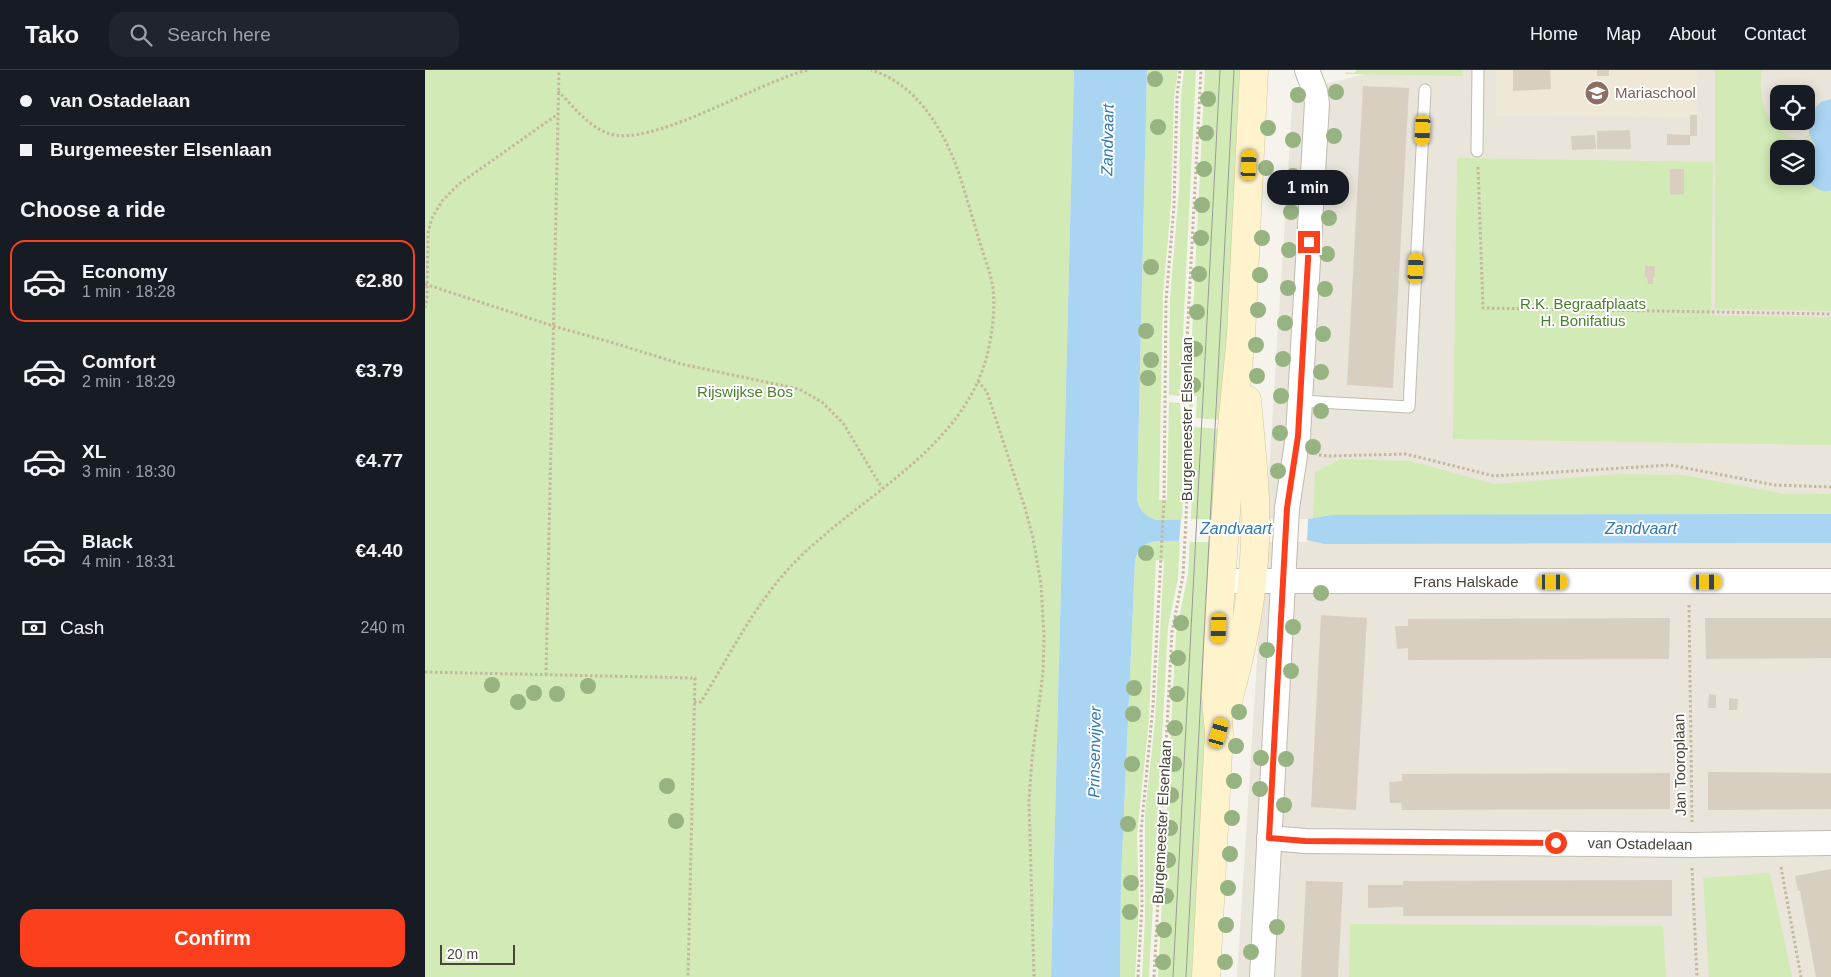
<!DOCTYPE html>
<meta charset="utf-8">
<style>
:root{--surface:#171b24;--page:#20242c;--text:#f1f3f6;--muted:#9ea1a6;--line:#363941;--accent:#fc3f1d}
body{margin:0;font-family:Arial,sans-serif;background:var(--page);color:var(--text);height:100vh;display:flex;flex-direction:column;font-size:19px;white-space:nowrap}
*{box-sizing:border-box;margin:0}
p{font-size:16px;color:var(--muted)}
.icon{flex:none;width:28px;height:28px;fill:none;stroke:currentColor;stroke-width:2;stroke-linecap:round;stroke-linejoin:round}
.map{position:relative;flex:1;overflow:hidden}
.details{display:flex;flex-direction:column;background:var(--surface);width:425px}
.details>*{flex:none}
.banner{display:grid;align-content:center;height:110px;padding:0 20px;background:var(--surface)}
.controls{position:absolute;left:1345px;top:15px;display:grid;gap:10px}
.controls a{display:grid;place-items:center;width:45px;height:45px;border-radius:10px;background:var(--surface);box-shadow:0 2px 12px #0003;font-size:25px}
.scale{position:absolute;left:15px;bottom:12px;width:75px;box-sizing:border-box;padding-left:5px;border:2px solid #4b4439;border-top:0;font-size:14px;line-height:18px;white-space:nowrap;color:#4b4439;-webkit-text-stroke:4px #fff;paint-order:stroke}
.end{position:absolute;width:22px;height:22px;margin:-11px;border:6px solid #fc3f1d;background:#fff;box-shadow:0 0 0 2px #fff}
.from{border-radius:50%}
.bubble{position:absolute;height:35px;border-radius:15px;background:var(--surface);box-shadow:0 2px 12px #0003;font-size:16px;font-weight:800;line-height:35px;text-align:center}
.car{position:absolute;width:15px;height:30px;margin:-15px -8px;border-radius:6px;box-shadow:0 0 4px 1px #0007;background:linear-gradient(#f5c518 24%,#345 0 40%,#f5c518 0 76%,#345 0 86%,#f5c518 0)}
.banner b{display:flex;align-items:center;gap:18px;height:48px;font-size:19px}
.banner b+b{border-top:1px solid var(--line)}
.banner i{width:12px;height:12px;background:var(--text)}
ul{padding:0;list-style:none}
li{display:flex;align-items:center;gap:15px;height:82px;margin:0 10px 8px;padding:0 10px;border:2px solid transparent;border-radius:15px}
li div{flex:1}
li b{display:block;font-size:19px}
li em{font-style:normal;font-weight:800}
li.selected{border-color:var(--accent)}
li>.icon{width:45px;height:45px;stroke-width:1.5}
h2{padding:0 20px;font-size:22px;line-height:60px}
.pay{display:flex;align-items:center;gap:12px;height:55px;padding:0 20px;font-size:19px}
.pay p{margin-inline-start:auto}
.primary-button{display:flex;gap:10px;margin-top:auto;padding:10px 20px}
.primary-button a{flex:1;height:58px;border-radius:15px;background:var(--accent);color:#fff;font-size:20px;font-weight:800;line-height:58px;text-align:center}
header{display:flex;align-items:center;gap:30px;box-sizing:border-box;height:70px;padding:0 25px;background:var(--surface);border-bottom:1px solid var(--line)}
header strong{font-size:24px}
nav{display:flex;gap:28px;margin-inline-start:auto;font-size:18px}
.search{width:350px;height:45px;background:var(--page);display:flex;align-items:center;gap:12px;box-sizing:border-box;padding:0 18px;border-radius:15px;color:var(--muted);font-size:19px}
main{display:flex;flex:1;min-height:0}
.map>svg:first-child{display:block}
.residential{fill:#eae5da;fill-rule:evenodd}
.education{fill:#efe8d6}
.green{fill:#d2eab5;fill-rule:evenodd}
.water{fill:#a9d4f2}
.pier{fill:#f6f3ec}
.building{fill:#d8cfc1}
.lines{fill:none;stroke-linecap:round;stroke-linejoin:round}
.service-casing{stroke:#c2bbae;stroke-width:13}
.minor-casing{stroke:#c2bbae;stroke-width:26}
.secondary-casing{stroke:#d6c79b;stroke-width:29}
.path{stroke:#c4b79f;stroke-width:3;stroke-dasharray:2.5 2.5;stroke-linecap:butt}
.service{stroke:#fff;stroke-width:11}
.minor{stroke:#fff;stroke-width:24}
.secondary{stroke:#fff3cd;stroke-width:28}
.tram{stroke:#9a9a9a;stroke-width:1}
.tree{fill:#97b381}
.route{stroke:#fc3f1d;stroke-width:6}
.labels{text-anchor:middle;stroke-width:4;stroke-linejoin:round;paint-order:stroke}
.education-label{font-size:15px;fill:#785e54;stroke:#fff;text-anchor:start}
.park-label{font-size:15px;fill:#4a7f2a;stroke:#fff}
.street-label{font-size:15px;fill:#4b4439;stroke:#fff}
.water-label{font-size:16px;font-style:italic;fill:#2e7ab2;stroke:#fff}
</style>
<header>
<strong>Tako</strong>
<div class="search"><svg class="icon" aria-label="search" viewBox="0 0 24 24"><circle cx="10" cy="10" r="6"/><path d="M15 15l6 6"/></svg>Search here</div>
<nav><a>Home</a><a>Map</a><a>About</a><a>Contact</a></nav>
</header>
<main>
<section class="details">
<div class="banner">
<b><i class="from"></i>van Ostadelaan</b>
<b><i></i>Burgemeester Elsenlaan</b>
</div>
<h2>Choose a ride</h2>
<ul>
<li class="selected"><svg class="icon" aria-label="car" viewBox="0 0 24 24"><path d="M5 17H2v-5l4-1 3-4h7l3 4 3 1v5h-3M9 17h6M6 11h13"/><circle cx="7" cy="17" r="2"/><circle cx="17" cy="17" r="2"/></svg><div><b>Economy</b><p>1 min · 18:28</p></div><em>€2.80</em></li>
<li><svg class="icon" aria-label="car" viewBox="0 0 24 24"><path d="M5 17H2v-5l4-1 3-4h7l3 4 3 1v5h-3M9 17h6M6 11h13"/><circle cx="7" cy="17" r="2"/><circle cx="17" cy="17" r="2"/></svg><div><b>Comfort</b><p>2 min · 18:29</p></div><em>€3.79</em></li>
<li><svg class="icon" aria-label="car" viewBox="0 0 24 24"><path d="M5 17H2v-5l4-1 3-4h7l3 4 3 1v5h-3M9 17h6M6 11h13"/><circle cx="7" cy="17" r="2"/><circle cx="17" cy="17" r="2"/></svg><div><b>XL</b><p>3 min · 18:30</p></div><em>€4.77</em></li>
<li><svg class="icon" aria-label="car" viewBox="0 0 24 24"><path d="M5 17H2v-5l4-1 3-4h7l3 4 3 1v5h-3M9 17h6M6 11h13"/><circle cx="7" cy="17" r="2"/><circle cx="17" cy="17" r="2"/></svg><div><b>Black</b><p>4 min · 18:31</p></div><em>€4.40</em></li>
</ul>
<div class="pay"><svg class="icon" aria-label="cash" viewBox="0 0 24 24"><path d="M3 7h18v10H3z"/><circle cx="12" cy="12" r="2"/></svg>Cash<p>240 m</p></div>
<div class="primary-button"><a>Confirm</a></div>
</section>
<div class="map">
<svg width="1406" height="907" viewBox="0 0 1406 907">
<rect width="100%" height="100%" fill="#f6f3ec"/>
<path class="residential" d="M 957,0 L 1406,0 L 1406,907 L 812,907 L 868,22 ZM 1354,24 L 1381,24 L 1381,51 L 1354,51 ZM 1354,79 L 1381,79 L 1381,106 L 1354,106 Z"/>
<path class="education" d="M 1071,0 L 1272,0 L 1273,47 L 1071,46 Z"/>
<g class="green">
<path d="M 0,0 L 649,0 L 626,907 L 0,907 Z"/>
<path d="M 722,0 L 753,0 L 749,28 L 746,134 L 738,225 L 734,430 L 742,430 L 744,332 L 755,333 L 759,399 L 757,450 C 736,450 718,454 712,429 Z"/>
<path d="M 759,0 L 771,0 L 755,326 L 744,325 L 745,229 L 754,120 L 756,25 Z"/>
<path d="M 780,0 L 817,0 L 803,258 L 796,350 L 771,348 L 772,326 L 764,326 Z"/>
<path d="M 932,0 L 1038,0 L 1038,6 L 920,4 L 921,2 L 929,3 Z"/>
<path d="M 1290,0 L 1336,0 C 1335,24 1335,41 1354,58 C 1362,65 1367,69 1378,71 L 1384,64 L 1390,75 L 1384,105 L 1403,122 L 1406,121 L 1406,241 L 1290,239 ZM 1354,79 L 1381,79 L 1381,106 L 1354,106 Z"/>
<path d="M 1032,88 L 1288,92 L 1286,245 L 1406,247 L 1406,375 L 1028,369 Z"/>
<path d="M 764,333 L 768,334 L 767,356 L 770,357 L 796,359 L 785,602 L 768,907 L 733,907 L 751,563 L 763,504 L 768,408 Z"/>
<path d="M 916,389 L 985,391 L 1070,414 L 1193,404 L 1258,405 L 1360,424 L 1406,424 L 1406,445 L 1166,447 L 933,445 L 901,445 L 888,448 L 890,402 Z"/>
<path d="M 731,471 L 755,471 L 753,509 L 743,557 L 724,907 L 717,907 L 720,850 L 720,744 L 730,651 L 739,491 L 731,490 L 724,649 L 712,765 L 714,837 L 710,907 L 695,907 L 696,810 L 710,491 C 712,479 719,473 731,471 Z"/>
<path d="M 1345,803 L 1367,907 L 1284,907 L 1278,808 Z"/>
<path d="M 925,854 L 1238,856 L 1241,907 L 924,907 Z"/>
</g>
<g class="water">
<path d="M 649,0 L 722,0 L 712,429 C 715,442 721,447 733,450 L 884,449 L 906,445 L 1406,444 L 1406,473 L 900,474 L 882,470 L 731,471 C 719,473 712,479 710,491 L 696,810 L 695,907 L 626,907 Z"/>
<path d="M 1406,29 L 1406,121 C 1397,123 1391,118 1384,113 L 1384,105 L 1390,75 L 1384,64 L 1385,43 L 1396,32 Z"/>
</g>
<path class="pier" d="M 756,449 L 883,449 L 882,472 L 754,472 Z"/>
<g class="building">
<path d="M 1088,0 L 1125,0 L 1126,19 L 1088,21 Z"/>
<rect x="1172" y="0" width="12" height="6"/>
<path d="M 938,16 L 984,18 L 968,318 L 922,315 Z"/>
<path d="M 1265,45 L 1272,45 L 1272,66 L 1265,66 L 1265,75 L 1242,75 L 1242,64 L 1265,65 Z"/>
<path d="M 1205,60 L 1206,79 L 1172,79 L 1172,61 Z"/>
<path d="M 1170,65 L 1171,79 L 1147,80 L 1146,66 Z"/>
<path d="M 1245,99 L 1259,99 L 1259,124 L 1245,125 Z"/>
<path d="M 1220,196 L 1230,196 L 1230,207 L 1228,207 L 1228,214 L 1223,214 L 1222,207 L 1220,207 Z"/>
<path d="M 896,545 L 942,548 L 931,740 L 886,737 Z"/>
<path d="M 1245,548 L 1244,589 L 983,590 L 983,578 L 972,579 L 970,556 L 983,556 L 983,549 Z"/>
<path d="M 1280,548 L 1406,548 L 1406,588 L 1281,589 Z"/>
<path d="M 1284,624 L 1291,625 L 1291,638 L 1283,638 Z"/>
<path d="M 1304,628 L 1313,629 L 1312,640 L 1304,640 Z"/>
<path d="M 1283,702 L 1406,703 L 1406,739 L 1283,740 Z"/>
<path d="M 1245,703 L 1245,739 L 981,740 L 977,740 L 976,733 L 965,733 L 964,712 L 977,711 L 977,704 Z"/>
<path d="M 1406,799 L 1406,907 L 1391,907 L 1375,821 L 1373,821 L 1370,806 Z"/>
<path d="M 1247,810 L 1247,846 L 978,846 L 978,837 L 943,838 L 943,815 L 978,815 L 978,811 Z"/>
<path d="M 881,811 L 918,812 L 913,907 L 876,907 Z"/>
</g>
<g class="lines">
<defs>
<g id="service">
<path d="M 1052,81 L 1053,0"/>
<path d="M 875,331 L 984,337 L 1000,20"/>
</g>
<g id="minor">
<path d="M 797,511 L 1406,511"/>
<path d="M 844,768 L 880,771 L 1266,775 L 1406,773"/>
<path d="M 837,907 L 862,438 L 873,366 L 892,33 L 890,21 L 882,0"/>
</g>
<g id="secondary">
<path d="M 802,634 C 817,582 828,525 830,471 C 832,424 826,377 822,330"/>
<path d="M 781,907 L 794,663 L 791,626 L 794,542 L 807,357 L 816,266 L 829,0"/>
</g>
</defs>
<use href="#service" class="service-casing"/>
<use href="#minor" class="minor-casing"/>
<use href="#secondary" class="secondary-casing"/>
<g class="path">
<path d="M 133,21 C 148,36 162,55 182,63 C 225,80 334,11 383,0"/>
<path d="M 1053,97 L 1058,238 L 1406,244"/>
<path d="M 0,214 L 128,256 L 189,273 L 256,294 L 374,319 L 397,332 L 418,353 L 457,418"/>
<path d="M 0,238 L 2,228 L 3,163 L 7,148 L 17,131 L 34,114 L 133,44"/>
<path d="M 553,311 L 562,322 L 600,438 L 608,468 L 616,514 L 619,566 L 618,603 L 607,689 L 604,731 L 609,907"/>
<path d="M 894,385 L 904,386 L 981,384 L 1069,406 L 1245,395 L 1350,415 L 1406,417"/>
<path d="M 1264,535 L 1267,752"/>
<path d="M 0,602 L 270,608 L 263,907"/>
<path d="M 121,605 L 134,0"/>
<path d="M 269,632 L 276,632 C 304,586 330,534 367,495 C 434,425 543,379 564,277 C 568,257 570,238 568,218 C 566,204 560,190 556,176 C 550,156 544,136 538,116 C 524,69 496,15 446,0"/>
<path d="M 1356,797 L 1376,907"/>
<path d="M 1267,798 L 1272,907"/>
<path d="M 713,907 L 717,835 L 716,762 L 728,636 L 739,430 L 741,231 L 749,136 L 752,27 L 755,0"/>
<path d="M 729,907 L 747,561 L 758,506 L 761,449 L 763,395 L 759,329 L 776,0"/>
</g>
<use href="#service" class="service"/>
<use href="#minor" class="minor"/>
<use href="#secondary" class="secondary"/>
<g class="tram">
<path d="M 748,907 L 795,0"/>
<path d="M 761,907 L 809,0"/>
</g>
</g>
<g class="tree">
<circle cx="730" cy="9" r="8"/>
<circle cx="911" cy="22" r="8"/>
<circle cx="873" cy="25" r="8"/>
<circle cx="783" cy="29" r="8"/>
<circle cx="733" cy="57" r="8"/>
<circle cx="843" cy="58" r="8"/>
<circle cx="781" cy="63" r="8"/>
<circle cx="909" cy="66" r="8"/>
<circle cx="868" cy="70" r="8"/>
<circle cx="841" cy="98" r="8"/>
<circle cx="779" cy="99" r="8"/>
<circle cx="868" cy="106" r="8"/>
<circle cx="906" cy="108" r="8"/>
<circle cx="777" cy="135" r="8"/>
<circle cx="866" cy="142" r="8"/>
<circle cx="904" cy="148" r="8"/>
<circle cx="776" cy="168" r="8"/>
<circle cx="837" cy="168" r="8"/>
<circle cx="864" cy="180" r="8"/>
<circle cx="902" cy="184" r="8"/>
<circle cx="726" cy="197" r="8"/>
<circle cx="774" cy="204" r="8"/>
<circle cx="835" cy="205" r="8"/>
<circle cx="863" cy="218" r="8"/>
<circle cx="900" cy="219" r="8"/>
<circle cx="833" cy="240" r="8"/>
<circle cx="772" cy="242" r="8"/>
<circle cx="860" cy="253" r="8"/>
<circle cx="721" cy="261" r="8"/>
<circle cx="898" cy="264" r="8"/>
<circle cx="831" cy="275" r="8"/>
<circle cx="770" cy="279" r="8"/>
<circle cx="858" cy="289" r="8"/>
<circle cx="726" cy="290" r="8"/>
<circle cx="896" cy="302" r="8"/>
<circle cx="832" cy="306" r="8"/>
<circle cx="723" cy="308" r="8"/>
<circle cx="768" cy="315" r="8"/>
<circle cx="856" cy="326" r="8"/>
<circle cx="896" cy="341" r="8"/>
<circle cx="855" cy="363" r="8"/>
<circle cx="888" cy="377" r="8"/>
<circle cx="853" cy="401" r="8"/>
<circle cx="721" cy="483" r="8"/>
<circle cx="896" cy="523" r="8"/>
<circle cx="756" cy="553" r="8"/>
<circle cx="868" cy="557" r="8"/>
<circle cx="842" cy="580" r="8"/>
<circle cx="753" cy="588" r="8"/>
<circle cx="866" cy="601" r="8"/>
<circle cx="67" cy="615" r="8"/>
<circle cx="163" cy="616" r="8"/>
<circle cx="709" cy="618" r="8"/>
<circle cx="109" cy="623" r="8"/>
<circle cx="132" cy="624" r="8"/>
<circle cx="752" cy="624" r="8"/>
<circle cx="93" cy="632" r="8"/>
<circle cx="814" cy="642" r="8"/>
<circle cx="708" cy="644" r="8"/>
<circle cx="750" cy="658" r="8"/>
<circle cx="811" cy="676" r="8"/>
<circle cx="836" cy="688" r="8"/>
<circle cx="861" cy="689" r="8"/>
<circle cx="707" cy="694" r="8"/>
<circle cx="749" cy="694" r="8"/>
<circle cx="809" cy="711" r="8"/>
<circle cx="242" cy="716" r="8"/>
<circle cx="835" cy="719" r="8"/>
<circle cx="746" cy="725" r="8"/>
<circle cx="859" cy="735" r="8"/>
<circle cx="807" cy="748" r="8"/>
<circle cx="251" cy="751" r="8"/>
<circle cx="703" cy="754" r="8"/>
<circle cx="745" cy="758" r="8"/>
<circle cx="805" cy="784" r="8"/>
<circle cx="743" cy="790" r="8"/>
<circle cx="706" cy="813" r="8"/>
<circle cx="803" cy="818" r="8"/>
<circle cx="741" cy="826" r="8"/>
<circle cx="705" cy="842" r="8"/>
<circle cx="801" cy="855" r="8"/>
<circle cx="852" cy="857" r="8"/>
<circle cx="739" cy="860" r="8"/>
<circle cx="826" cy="882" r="8"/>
<circle cx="738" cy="892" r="8"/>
<circle cx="800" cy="892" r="8"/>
</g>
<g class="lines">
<path class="route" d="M 884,172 L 873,366 L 862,438 L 844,768 L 880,771 L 1131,773"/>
</g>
<defs>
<symbol id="school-disc" viewBox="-11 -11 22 22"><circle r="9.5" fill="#8d6e63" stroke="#fff"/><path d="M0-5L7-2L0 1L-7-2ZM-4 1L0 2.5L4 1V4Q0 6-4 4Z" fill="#fff"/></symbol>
</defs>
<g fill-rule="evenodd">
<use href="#school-disc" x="1158" y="9" width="28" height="28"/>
</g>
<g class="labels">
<g class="education-label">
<text x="1190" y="28">Mariaschool</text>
</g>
<g class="park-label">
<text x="1158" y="239">R.K. Begraafplaats<tspan x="1158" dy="17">H. Bonifatius</tspan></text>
<text x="320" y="327">Rijswijkse Bos</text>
</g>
<g class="street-label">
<text transform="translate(762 349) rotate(-90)" y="5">Burgemeester Elsenlaan</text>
<text x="1041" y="517">Frans Halskade</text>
<text transform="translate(1255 695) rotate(-91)" y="5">Jan Tooroplaan</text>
<text transform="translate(737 752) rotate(-87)" y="5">Burgemeester Elsenlaan</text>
<text transform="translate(1215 774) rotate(1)" y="5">van Ostadelaan</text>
</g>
<g class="water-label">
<text transform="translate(682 70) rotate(-89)" y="6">Zandvaart</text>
<text x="811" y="464">Zandvaart</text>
<text x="1216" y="464">Zandvaart</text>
<text transform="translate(669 682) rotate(-89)" y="6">Prinsenvijver</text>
</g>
</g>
</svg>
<div class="controls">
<a><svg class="icon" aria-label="locate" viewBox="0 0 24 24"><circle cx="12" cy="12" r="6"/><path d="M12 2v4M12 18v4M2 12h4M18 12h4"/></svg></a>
<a><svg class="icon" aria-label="layers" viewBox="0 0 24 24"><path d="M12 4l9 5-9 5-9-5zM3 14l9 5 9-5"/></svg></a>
</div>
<div class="scale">20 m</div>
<i class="end from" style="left:1131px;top:773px"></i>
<i class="end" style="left:884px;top:172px"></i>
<div class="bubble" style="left:842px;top:100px;width:82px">1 min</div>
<i class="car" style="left:998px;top:60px;rotate:183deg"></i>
<i class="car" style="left:824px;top:95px;rotate:3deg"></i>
<i class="car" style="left:991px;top:198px;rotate:3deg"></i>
<i class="car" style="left:1128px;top:512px;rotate:90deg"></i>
<i class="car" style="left:1282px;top:512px;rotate:90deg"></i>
<i class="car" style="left:794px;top:558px;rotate:182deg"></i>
<i class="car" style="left:794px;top:663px;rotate:16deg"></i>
</div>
</main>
